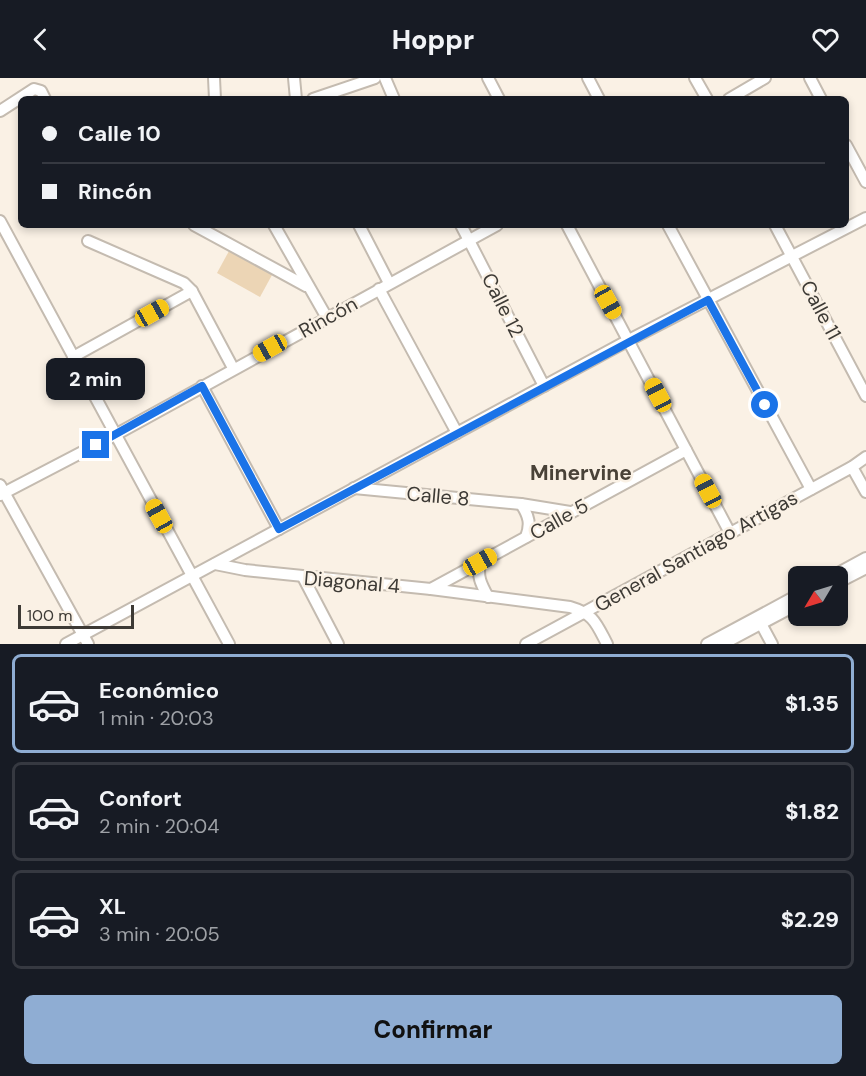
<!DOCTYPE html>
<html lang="es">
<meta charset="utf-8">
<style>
:root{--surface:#171b24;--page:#20242c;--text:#f1f3f6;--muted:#9ea1a6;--line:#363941;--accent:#8fadd3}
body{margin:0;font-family:"DM Sans",sans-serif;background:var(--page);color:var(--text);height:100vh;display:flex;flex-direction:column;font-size:22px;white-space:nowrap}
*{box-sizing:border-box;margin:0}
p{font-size:20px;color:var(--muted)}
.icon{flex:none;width:33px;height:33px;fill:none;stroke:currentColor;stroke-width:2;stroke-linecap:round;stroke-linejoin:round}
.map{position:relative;height:566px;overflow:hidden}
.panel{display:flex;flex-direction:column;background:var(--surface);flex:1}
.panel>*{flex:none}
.top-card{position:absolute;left:18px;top:18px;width:831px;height:132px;border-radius:9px;box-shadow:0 3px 9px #0003;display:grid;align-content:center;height:132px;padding:0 24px;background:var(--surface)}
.needle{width:39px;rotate:232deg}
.fabs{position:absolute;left:788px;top:488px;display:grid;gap:12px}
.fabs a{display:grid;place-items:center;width:60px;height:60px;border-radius:9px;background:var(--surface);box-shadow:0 3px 9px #0003;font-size:30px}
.scale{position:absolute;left:18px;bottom:15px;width:116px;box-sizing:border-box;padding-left:6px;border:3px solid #3d3a35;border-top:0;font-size:16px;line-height:21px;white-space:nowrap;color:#3d3a35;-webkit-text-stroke:4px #faf1e5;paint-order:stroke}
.end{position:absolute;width:27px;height:27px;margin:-14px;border:8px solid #1a73e8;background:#fff;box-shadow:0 0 0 3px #fff}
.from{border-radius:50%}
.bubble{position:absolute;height:42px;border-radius:9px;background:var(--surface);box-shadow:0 3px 9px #0003;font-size:20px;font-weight:800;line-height:42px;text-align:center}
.car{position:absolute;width:18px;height:36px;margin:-18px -9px;border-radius:8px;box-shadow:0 0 4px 2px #0007;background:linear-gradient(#f5c518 24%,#345 0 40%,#f5c518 0 76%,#345 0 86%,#f5c518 0)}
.top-card b{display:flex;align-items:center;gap:21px;height:57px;font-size:22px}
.top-card b+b{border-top:2px solid var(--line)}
.top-card i{width:15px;height:15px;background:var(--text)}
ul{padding:10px 0 0;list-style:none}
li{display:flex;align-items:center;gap:18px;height:99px;margin:0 12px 9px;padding:0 12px;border:3px solid var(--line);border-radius:9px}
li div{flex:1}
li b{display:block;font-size:22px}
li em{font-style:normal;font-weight:800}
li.on{border-color:var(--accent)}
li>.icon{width:54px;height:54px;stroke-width:1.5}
.cta{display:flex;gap:12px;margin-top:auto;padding:12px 24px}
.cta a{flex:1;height:69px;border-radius:9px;background:var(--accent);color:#111;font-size:24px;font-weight:800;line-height:69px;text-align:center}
header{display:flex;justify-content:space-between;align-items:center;height:78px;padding:0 24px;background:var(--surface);font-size:27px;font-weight:800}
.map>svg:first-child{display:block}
.green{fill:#ecd5b5}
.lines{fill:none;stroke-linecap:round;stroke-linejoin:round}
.minor-casing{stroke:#c4bbb0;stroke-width:14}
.minor{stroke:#fff;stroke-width:10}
.route{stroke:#1a73e8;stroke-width:8}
.labels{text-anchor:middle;stroke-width:5;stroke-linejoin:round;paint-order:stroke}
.street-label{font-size:20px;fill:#3d3a35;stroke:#faf1e5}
.neighbourhood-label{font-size:21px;font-weight:bold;fill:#494238;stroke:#faf1e5}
</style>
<header><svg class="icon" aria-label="back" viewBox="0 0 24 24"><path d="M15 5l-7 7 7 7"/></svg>Hoppr<svg class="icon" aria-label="heart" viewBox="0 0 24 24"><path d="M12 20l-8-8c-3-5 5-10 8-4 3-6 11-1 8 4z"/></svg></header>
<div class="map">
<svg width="866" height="566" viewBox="0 0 866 566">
<rect width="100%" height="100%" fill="#faf1e5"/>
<path class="green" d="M 229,173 L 272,197 L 260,219 L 217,195 Z"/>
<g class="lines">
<defs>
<g id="minor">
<path d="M 214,0 L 215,21"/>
<path d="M 294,0 L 296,21"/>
<path d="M 385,0 L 394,21"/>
<path d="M 488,0 L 499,21"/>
<path d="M 588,0 L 599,21"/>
<path d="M 695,0 L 707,21"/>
<path d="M 810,0 L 821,21"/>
<path d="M 313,21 L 375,0"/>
<path d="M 729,21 L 765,0"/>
<path d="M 0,33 L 34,11 L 41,13 L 45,21"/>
<path d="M 846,67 L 866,104"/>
<path d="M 0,143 L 229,566"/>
<path d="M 194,147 L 306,208"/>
<path d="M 274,147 L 327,240"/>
<path d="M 359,147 L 389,205"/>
<path d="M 461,147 L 544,308"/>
<path d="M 567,147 L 730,455"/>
<path d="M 668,147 L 811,411"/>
<path d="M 775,147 L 866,318"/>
<path d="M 88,163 L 184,205 L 192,213 L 233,290"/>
<path d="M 379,211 L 457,355"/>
<path d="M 73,279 L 192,213"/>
<path d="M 202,308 L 279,451"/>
<path d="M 852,389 L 866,414"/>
<path d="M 0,407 L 88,566"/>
<path d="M 354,410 L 521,426 L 570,434"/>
<path d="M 0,417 L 115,357 L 497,147"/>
<path d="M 521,426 C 529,438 531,446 526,459"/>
<path d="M 480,484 C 477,499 481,506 488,519"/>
<path d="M 215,486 L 245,492 L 431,511 L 570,529 C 594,536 596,545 607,566"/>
<path d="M 833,498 L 866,480"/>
<path d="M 303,499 L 338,566"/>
<path d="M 837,505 L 866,490"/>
<path d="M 431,511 L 686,372"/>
<path d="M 758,540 L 772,566"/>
<path d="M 66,566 L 629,262 L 866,140"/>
<path d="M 526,566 L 852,389 L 866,379"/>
<path d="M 707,566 L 798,517"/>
<path d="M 723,566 L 798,526"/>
</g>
</defs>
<use href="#minor" class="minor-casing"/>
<use href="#minor" class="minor"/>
</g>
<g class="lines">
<path class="route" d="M 96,367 L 202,308 L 279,451 L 708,222 L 765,327"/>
</g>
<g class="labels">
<g class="street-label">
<text transform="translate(503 227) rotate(63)" y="7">Calle 12</text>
<text transform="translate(821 232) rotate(62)" y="7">Calle 11</text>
<text transform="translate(328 239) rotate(-29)" y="7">Rincón</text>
<text transform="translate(438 418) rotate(5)" y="7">Calle 8</text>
<text transform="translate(559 441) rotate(-29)" y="7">Calle 5</text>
<text transform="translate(696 473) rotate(-29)" y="7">General Santiago Artigas</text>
<text transform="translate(352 504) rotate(5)" y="7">Diagonal 4</text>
</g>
<g class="neighbourhood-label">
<text x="581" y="402">Minervine</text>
</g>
</g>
</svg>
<div class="fabs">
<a><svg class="needle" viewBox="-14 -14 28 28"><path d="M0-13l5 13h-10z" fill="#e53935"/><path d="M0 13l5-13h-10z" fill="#9ea1a6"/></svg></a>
</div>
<div class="scale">100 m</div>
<i class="end from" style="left:765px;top:327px"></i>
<i class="end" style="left:96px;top:367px"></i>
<div class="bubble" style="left:46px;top:280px;width:99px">2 min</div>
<i class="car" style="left:608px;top:224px;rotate:151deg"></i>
<i class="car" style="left:152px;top:235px;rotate:61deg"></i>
<i class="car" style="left:270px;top:270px;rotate:241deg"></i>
<i class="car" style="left:658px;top:317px;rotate:332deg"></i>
<i class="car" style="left:708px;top:413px;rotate:332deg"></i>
<i class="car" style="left:159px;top:438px;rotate:331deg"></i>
<i class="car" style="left:480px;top:484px;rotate:61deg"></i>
<div class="top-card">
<b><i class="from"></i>Calle 10</b>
<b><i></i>Rincón</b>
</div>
</div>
<section class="panel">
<ul>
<li class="on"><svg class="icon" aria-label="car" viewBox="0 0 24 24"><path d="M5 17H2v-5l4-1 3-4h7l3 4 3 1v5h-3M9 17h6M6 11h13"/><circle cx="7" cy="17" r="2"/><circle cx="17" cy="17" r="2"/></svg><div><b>Económico</b><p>1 min · 20:03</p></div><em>$1.35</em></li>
<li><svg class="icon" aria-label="car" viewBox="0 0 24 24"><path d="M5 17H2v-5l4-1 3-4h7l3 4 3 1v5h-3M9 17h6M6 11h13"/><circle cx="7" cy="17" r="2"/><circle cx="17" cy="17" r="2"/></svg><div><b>Confort</b><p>2 min · 20:04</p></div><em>$1.82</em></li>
<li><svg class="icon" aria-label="car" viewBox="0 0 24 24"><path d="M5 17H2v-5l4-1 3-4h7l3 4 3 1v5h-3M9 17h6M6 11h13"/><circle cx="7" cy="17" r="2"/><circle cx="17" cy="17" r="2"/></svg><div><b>XL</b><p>3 min · 20:05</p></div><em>$2.29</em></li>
</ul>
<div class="cta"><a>Confirmar</a></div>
</section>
